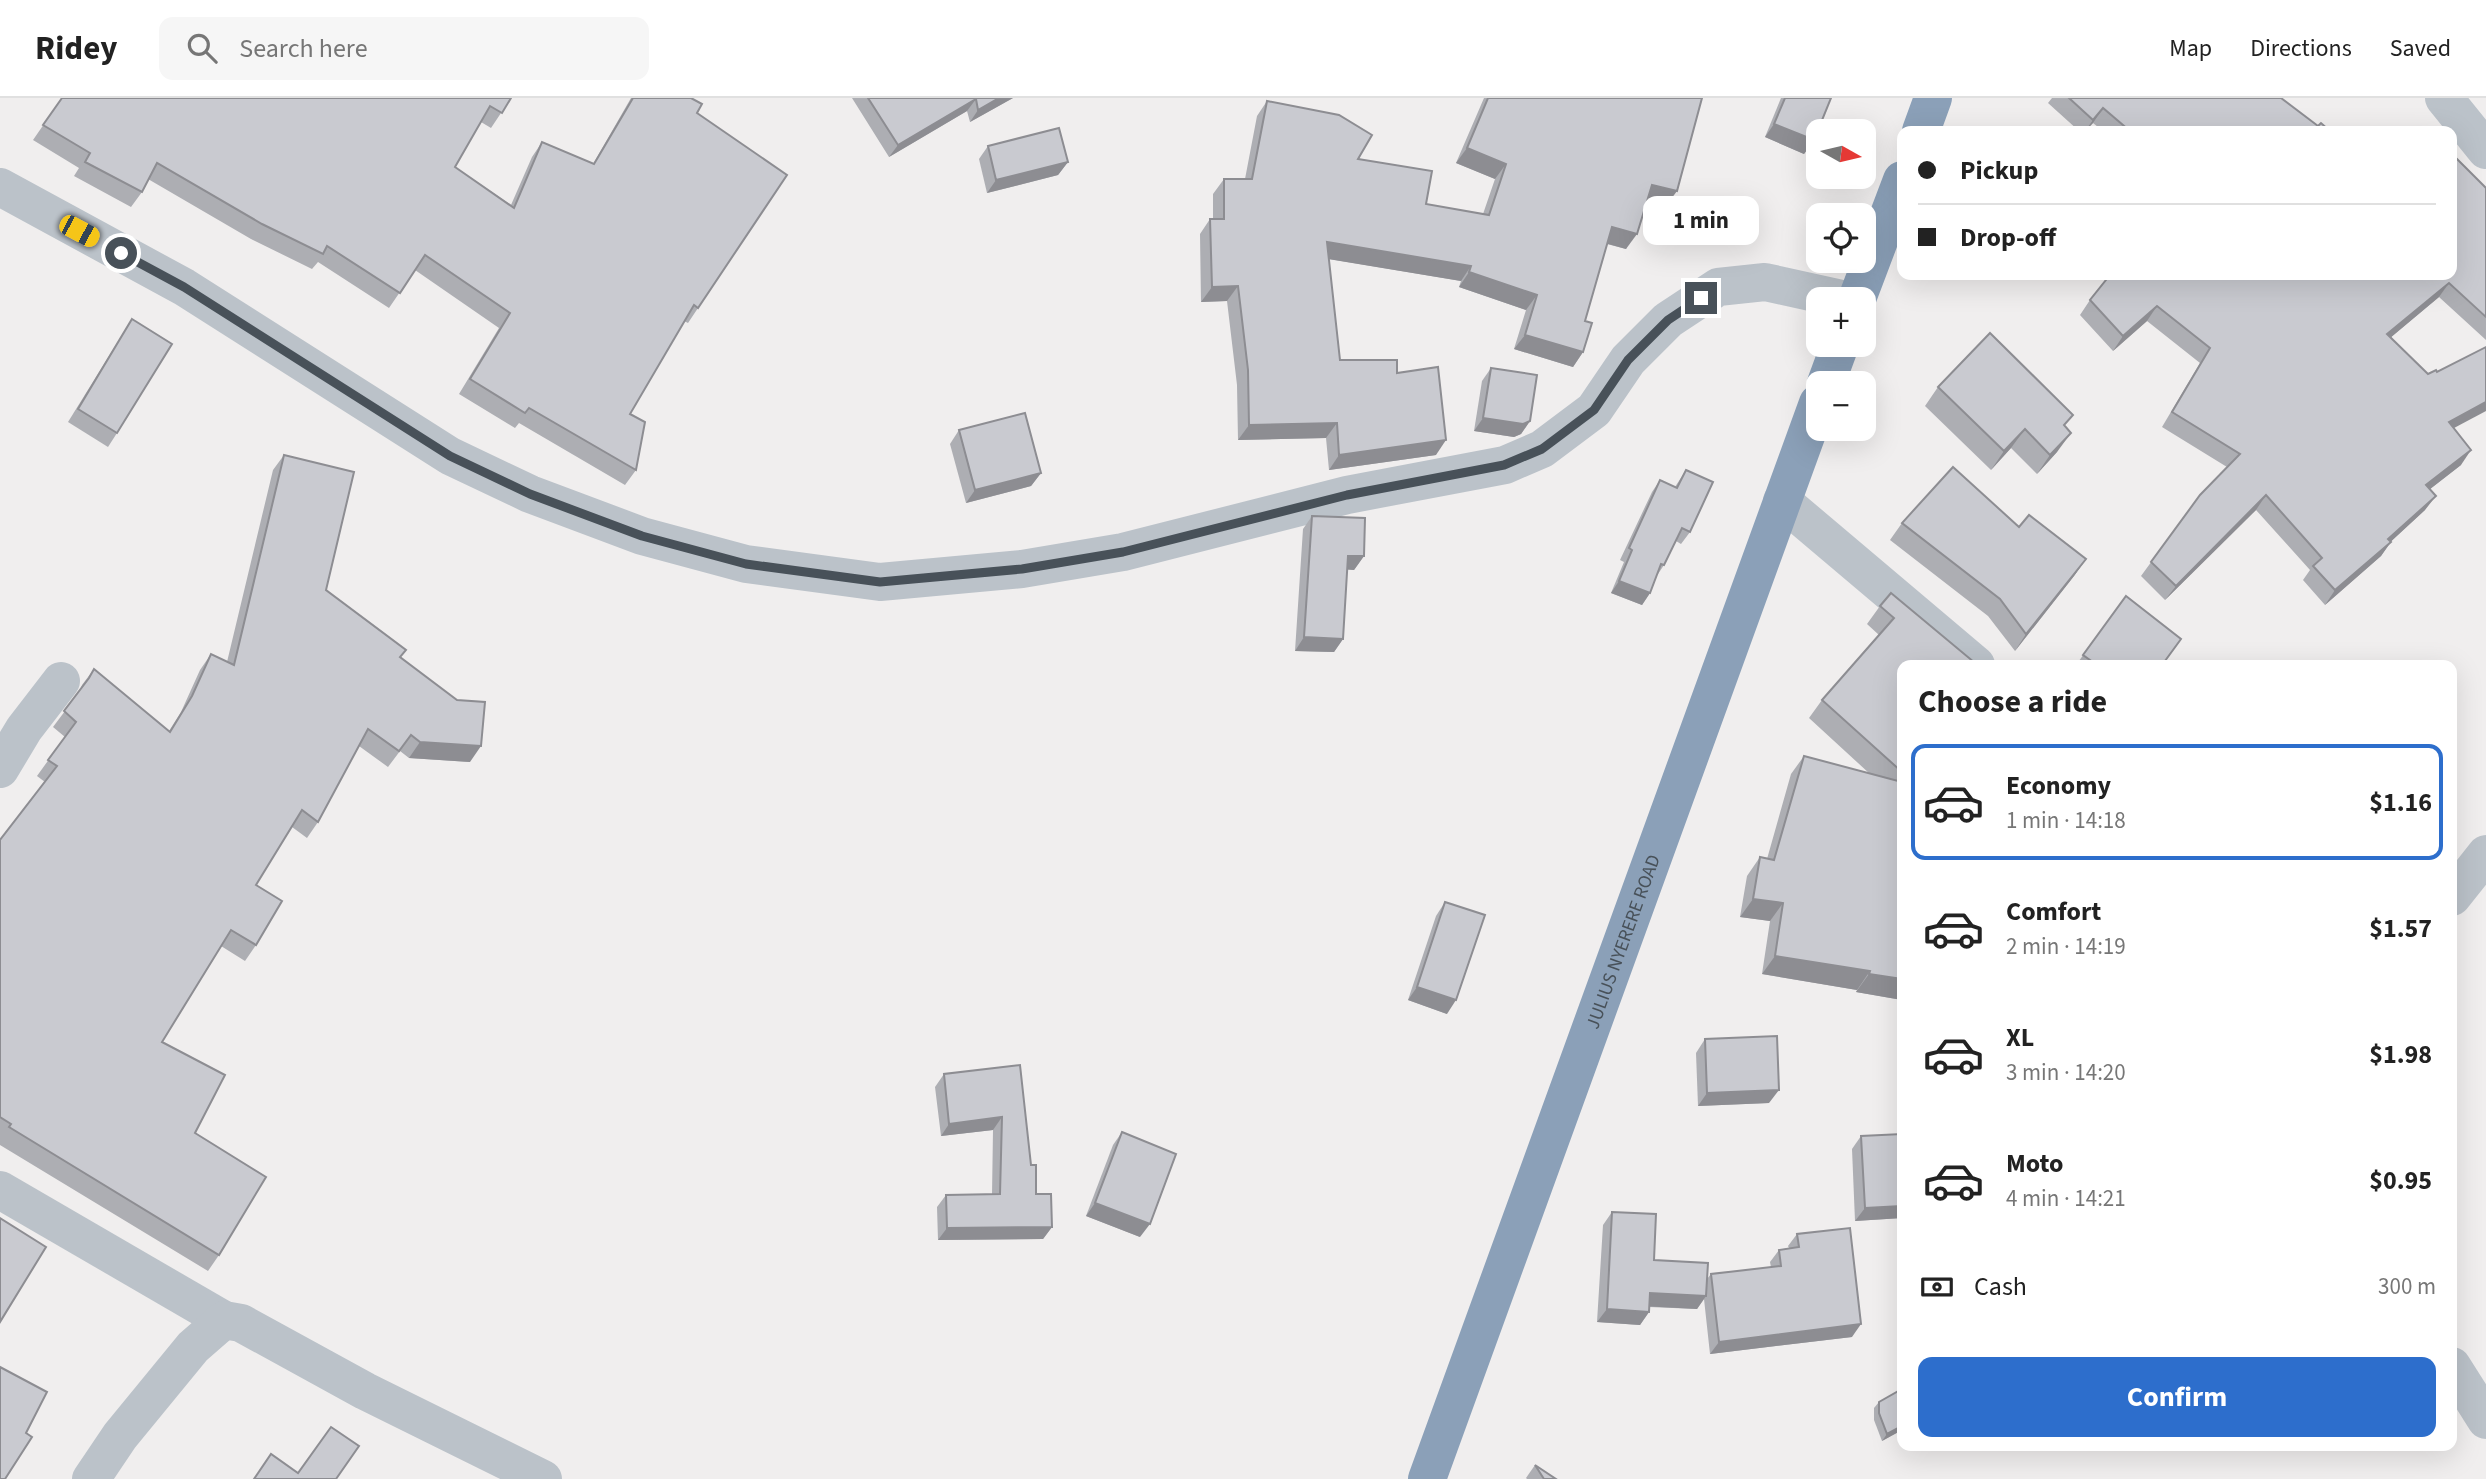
<!DOCTYPE html>
<meta charset="utf-8">
<style>
:root{--surface:#fff;--page:#f6f6f6;--text:#222;--muted:#767676;--line:#e0e0e0;--accent:#2d6ecc}
body{margin:0;font-family:"Source Sans 3",sans-serif;background:var(--page);color:var(--text);height:100vh;display:flex;flex-direction:column;font-size:26px;white-space:nowrap}
*{box-sizing:border-box;margin:0}
p{font-size:23px;color:var(--muted)}
.icon{flex:none;width:38px;height:38px;fill:none;stroke:currentColor;stroke-width:2;stroke-linecap:round;stroke-linejoin:round}
.map{position:relative;flex:1;overflow:hidden}
.sheet{position:absolute;left:1897px;top:562px;width:560px;height:791px;display:flex;flex-direction:column;background:var(--surface);border-radius:14px;box-shadow:0 7px 28px #0002}
.sheet>*{flex:none}
.guide{position:absolute;left:1897px;top:28px;width:560px;height:154px;border-radius:14px;box-shadow:0 7px 28px #0002;display:grid;align-content:center;height:154px;padding:0 21px;background:var(--surface)}
.needle{width:46px;rotate:98deg}
.buttons{position:absolute;left:1806px;top:21px;display:grid;gap:14px}
.buttons a{display:grid;place-items:center;width:70px;height:70px;border-radius:14px;background:var(--surface);box-shadow:0 7px 28px #0002;font-size:35px}
.end{position:absolute;width:32px;height:32px;margin:-16px;border:9px solid #485159;background:#fff;box-shadow:0 0 0 4px #fff}
.from{border-radius:50%}
.bubble{position:absolute;height:49px;border-radius:14px;background:var(--surface);box-shadow:0 7px 28px #0002;font-size:23px;font-weight:700;line-height:49px;text-align:center}
.car{position:absolute;width:21px;height:42px;margin:-21px -10px;border-radius:9px;box-shadow:0 0 5px 2px #0007;background:linear-gradient(#f5c518 24%,#345 0 40%,#f5c518 0 76%,#345 0 86%,#f5c518 0)}
.guide b{display:flex;align-items:center;gap:24px;height:66px;font-size:26px}
.guide b+b{border-top:2px solid var(--line)}
.guide i{width:18px;height:18px;background:var(--text)}
ul{padding:0;list-style:none}
li{display:flex;align-items:center;gap:21px;height:116px;margin:0 14px 10px;padding:0 7px;border:4px solid transparent;border-radius:14px}
li div{flex:1}
li b{display:block;font-size:26px}
li em{font-style:normal;font-weight:700}
li.current{border-color:var(--accent)}
li>.icon{width:63px;height:63px;stroke-width:1.5}
h2{padding:0 21px;font-size:32px;line-height:84px}
.pay{display:flex;align-items:center;gap:18px;height:77px;padding:0 21px;font-size:26px}
.pay p{margin-inline-start:auto}
.action{display:flex;gap:14px;margin-top:auto;padding:14px 21px}
.action a{flex:1;height:80px;border-radius:14px;background:var(--accent);color:#fff;font-size:28px;font-weight:700;line-height:80px;text-align:center}
header{display:flex;align-items:center;gap:42px;box-sizing:border-box;height:98px;padding:0 35px;background:var(--surface);border-bottom:2px solid var(--line)}
header strong{font-size:33px}
nav{display:flex;gap:38px;margin-inline-start:auto;font-size:24px}
.search{width:490px;height:63px;background:var(--page);display:flex;align-items:center;gap:18px;box-sizing:border-box;padding:0 24px;border-radius:14px;color:var(--muted);font-size:26px}
.map>svg:first-child{display:block}
.lines{fill:none;stroke-linecap:round;stroke-linejoin:round}
.minor{stroke:#bbc2c9;stroke-width:38}
.highway{stroke:#8ba0b8;stroke-width:38}
.wall{fill:#adaeb3}
.shaded-wall{fill:#8d8d92}
.building{fill:#c9cad0;stroke:#8d8d92;stroke-width:2}
.route{stroke:#485159;stroke-width:9}
.labels{text-anchor:middle;stroke-width:7;stroke-linejoin:round;paint-order:stroke}
.street-label{font-size:19px;fill:#485159;stroke:#fff}
</style>
<header>
<strong>Ridey</strong>
<div class="search"><svg class="icon" aria-label="search" viewBox="0 0 24 24"><circle cx="10" cy="10" r="6"/><path d="M15 15l6 6"/></svg>Search here</div>
<nav><a>Map</a><a>Directions</a><a>Saved</a></nav>
</header>
<div class="map">
<svg width="2486" height="1381" viewBox="0 0 2486 1381">
<rect width="100%" height="100%" fill="#f0eeee"/>
<g class="lines">
<g class="minor">
<path d="M 2444,0 L 2486,52"/>
<path d="M 0,89 L 184,189 L 450,358 L 530,396 L 642,438 L 746,466 L 880,484 L 1022,471 L 1123,454 L 1347,397 L 1505,367 L 1542,351 L 1594,312 L 1628,262 L 1668,222 L 1718,189 L 1765,184 L 1842,201"/>
<path d="M 1782,403 L 1976,567"/>
<path d="M 0,671 L 24,631 L 61,583"/>
<path d="M 2452,799 L 2486,756"/>
<path d="M 0,1092 L 224,1222"/>
<path d="M 2452,1268 L 2486,1322"/>
<path d="M 91,1381 L 120,1338 L 193,1249 L 224,1222 L 241,1225 L 365,1293 L 543,1381"/>
</g>
<g class="highway">
<path d="M 1921,33 L 1933,0"/>
<path d="M 1857,201 L 1902,82"/>
<path d="M 1826,285 L 1840,247"/>
<path id="s1" d="M 1427,1381 L 1818,305"/>
</g>
</g>
<g class="wall">
<path d="M 62,0 L 511,0 L 491,30 L 481,24 L 455,69 L 511,107 L 532,59 L 542,44 L 593,66 L 631,0 L 691,0 L 697,15 L 698,210 L 688,225 L 684,223 L 630,316 L 636,372 L 625,387 L 519,325 L 515,330 L 459,296 L 499,230 L 415,172 L 389,210 L 318,164 L 312,171 L 251,141 L 148,81 L 142,94 L 131,109 L 74,78 L 79,70 L 33,42 Z"/>
<path d="M 852,0 L 1013,0 L 970,24 L 967,13 L 889,59 Z"/>
<path d="M 1484,0 L 1702,0 L 1666,108 L 1647,103 L 1626,151 L 1607,146 L 1585,223 L 1583,254 L 1573,269 L 1514,251 L 1526,212 L 1459,189 L 1461,183 L 1329,161 L 1340,262 L 1397,275 L 1436,357 L 1329,372 L 1326,340 L 1238,342 L 1237,287 L 1227,203 L 1201,204 L 1200,136 L 1210,121 L 1213,121 L 1213,96 L 1224,81 L 1245,81 L 1257,18 L 1267,3 L 1358,61 L 1426,106 L 1483,116 L 1495,81 L 1456,65 Z"/>
<path d="M 1781,0 L 1831,0 L 1814,42 L 1804,56 L 1765,39 Z"/>
<path d="M 2052,0 L 2281,0 L 2318,28 L 2330,33 L 2103,33 L 2093,25 L 2086,33 L 2079,33 L 2048,5 Z"/>
<path d="M 988,48 L 1068,64 L 1058,77 L 987,95 L 979,61 Z"/>
<path d="M 2486,90 L 2486,242 L 2439,199 L 2391,239 L 2454,330 L 2461,367 L 2430,391 L 2425,412 L 2391,443 L 2381,458 L 2325,507 L 2303,482 L 2310,472 L 2256,412 L 2165,502 L 2141,478 L 2200,397 L 2227,369 L 2162,329 L 2200,265 L 2147,223 L 2113,253 L 2080,217 L 2090,202 Z"/>
<path d="M 132,221 L 117,335 L 108,349 L 68,324 Z"/>
<path d="M 1491,270 L 1530,323 L 1521,336 L 1514,339 L 1474,333 L 1482,283 Z"/>
<path d="M 1938,289 L 2065,329 L 2057,354 L 2037,376 L 2011,350 L 1991,372 L 1925,308 Z"/>
<path d="M 959,332 L 1041,375 L 1031,388 L 966,405 L 950,346 Z"/>
<path d="M 284,357 L 326,492 L 400,559 L 470,664 L 409,660 L 400,653 L 388,669 L 359,648 L 318,724 L 307,740 L 292,729 L 256,787 L 256,847 L 245,863 L 221,848 L 162,944 L 195,1035 L 219,1157 L 208,1173 L 0,1047 L 0,742 L 45,684 L 37,678 L 65,639 L 53,629 L 80,593 L 82,587 L 94,571 L 169,633 L 181,614 L 200,572 L 211,556 L 227,564 L 273,372 Z"/>
<path d="M 1686,372 L 1690,434 L 1681,446 L 1676,443 L 1664,467 L 1656,479 L 1650,495 L 1642,507 L 1611,495 L 1624,464 L 1620,462 L 1652,394 L 1660,382 L 1675,389 Z"/>
<path d="M 1312,418 L 1364,458 L 1354,472 L 1347,471 L 1343,541 L 1334,554 L 1295,553 L 1303,431 Z"/>
<path d="M 1902,425 L 2086,461 L 2074,478 L 2015,553 L 1988,518 L 1890,442 Z"/>
<path d="M 1891,495 L 1902,567 L 1902,902 L 1856,894 L 1857,892 L 1762,876 L 1770,823 L 1740,819 L 1747,778 L 1760,759 L 1767,761 L 1791,676 L 1804,658 L 1870,676 L 1809,620 L 1822,602 L 1879,537 L 1867,526 L 1880,508 Z"/>
<path d="M 2126,498 L 2163,567 L 2076,567 Z"/>
<path d="M 1445,804 L 1447,916 L 1408,902 L 1436,818 Z"/>
<path d="M 1705,941 L 1769,1005 L 1698,1008 L 1696,955 Z"/>
<path d="M 1020,967 L 1031,1067 L 1036,1096 L 1052,1129 L 1043,1141 L 938,1142 L 937,1109 L 946,1097 L 992,1097 L 993,1032 L 941,1038 L 935,989 L 944,976 Z"/>
<path d="M 1122,1034 L 1140,1139 L 1086,1118 L 1113,1047 Z"/>
<path d="M 1861,1038 L 1902,1120 L 1855,1123 L 1852,1051 Z"/>
<path d="M 1612,1114 L 1654,1162 L 1707,1181 L 1711,1176 L 1771,1169 L 1770,1164 L 1779,1152 L 1789,1150 L 1788,1148 L 1797,1136 L 1852,1239 L 1710,1256 L 1704,1201 L 1697,1211 L 1649,1209 L 1649,1214 L 1640,1227 L 1597,1224 L 1603,1127 Z"/>
<path d="M 1879,1304 L 1902,1332 L 1882,1343 L 1874,1322 L 1874,1310 Z"/>
<path d="M 1535,1367 L 1556,1381 L 1527,1381 L 1526,1380 Z"/>
</g>
<g class="shaded-wall">
<path d="M 999,0 L 1013,0 L 970,24 L 978,12 Z"/>
<path d="M 976,1 L 967,13 L 889,59 L 898,47 Z"/>
<path d="M 2103,10 L 2093,25 L 2085,33 L 2093,22 Z"/>
<path d="M 1774,26 L 1814,42 L 1804,56 L 1765,39 Z"/>
<path d="M 1467,50 L 1506,66 L 1495,81 L 1456,65 Z"/>
<path d="M 1068,64 L 1058,77 L 987,95 L 996,82 Z"/>
<path d="M 1652,87 L 1677,93 L 1666,108 L 1641,102 Z"/>
<path d="M 1612,129 L 1637,136 L 1626,151 L 1601,144 Z"/>
<path d="M 1327,144 L 1471,168 L 1461,183 L 1316,159 Z"/>
<path d="M 1469,174 L 1537,197 L 1526,212 L 1459,189 Z"/>
<path d="M 2449,185 L 2439,199 L 2377,251 L 2387,236 Z"/>
<path d="M 1238,188 L 1227,203 L 1201,204 L 1212,189 Z"/>
<path d="M 2157,208 L 2147,223 L 2113,253 L 2123,238 Z"/>
<path d="M 1525,237 L 1583,254 L 1573,269 L 1514,251 Z"/>
<path d="M 2486,304 L 2486,313 L 2439,338 L 2449,324 Z"/>
<path d="M 1483,320 L 1530,323 L 1521,336 L 1514,339 L 1474,333 Z"/>
<path d="M 1337,325 L 1326,340 L 1238,342 L 1249,327 Z"/>
<path d="M 2025,331 L 2011,350 L 1991,372 L 2004,353 Z"/>
<path d="M 2071,335 L 2057,354 L 2037,376 L 2050,357 Z"/>
<path d="M 1446,342 L 1436,357 L 1329,372 L 1339,357 Z"/>
<path d="M 2471,352 L 2461,367 L 2416,402 L 2426,387 Z"/>
<path d="M 1041,375 L 1031,388 L 966,405 L 975,392 Z"/>
<path d="M 2266,397 L 2256,412 L 2165,502 L 2176,488 Z"/>
<path d="M 2436,398 L 2425,412 L 2384,450 L 2391,444 L 2381,458 L 2325,507 L 2335,492 L 2388,441 Z"/>
<path d="M 1348,458 L 1364,458 L 1354,472 L 1338,471 Z"/>
<path d="M 2086,461 L 2074,478 L 2015,553 L 2026,536 Z"/>
<path d="M 1619,483 L 1650,495 L 1642,507 L 1611,495 Z"/>
<path d="M 1304,539 L 1343,541 L 1334,554 L 1295,553 Z"/>
<path d="M 420,644 L 481,648 L 470,664 L 409,660 Z"/>
<path d="M 1753,801 L 1783,805 L 1770,823 L 1740,819 Z"/>
<path d="M 1775,858 L 1870,873 L 1857,892 L 1762,876 Z"/>
<path d="M 1869,876 L 1902,881 L 1902,902 L 1856,894 Z"/>
<path d="M 1417,889 L 1456,902 L 1447,916 L 1408,902 Z"/>
<path d="M 1779,992 L 1769,1005 L 1698,1008 L 1707,995 Z"/>
<path d="M 1002,1019 L 993,1032 L 941,1038 L 949,1026 Z"/>
<path d="M 1095,1105 L 1150,1126 L 1140,1139 L 1086,1118 Z"/>
<path d="M 1902,1108 L 1902,1120 L 1855,1123 L 1865,1110 Z"/>
<path d="M 1052,1129 L 1043,1141 L 938,1142 L 947,1130 Z"/>
<path d="M 1650,1195 L 1706,1198 L 1697,1211 L 1641,1208 Z"/>
<path d="M 1607,1211 L 1649,1214 L 1640,1227 L 1597,1224 Z"/>
<path d="M 1861,1226 L 1852,1239 L 1710,1256 L 1719,1244 Z"/>
<path d="M 1902,1328 L 1902,1332 L 1882,1343 L 1887,1336 Z"/>
</g>
<g class="building">
<path d="M 62,0 L 511,0 L 502,15 L 490,8 L 455,69 L 514,110 L 542,44 L 594,66 L 633,0 L 691,0 L 702,6 L 697,15 L 787,77 L 698,210 L 694,207 L 630,316 L 645,324 L 636,372 L 529,310 L 525,315 L 470,281 L 510,215 L 425,157 L 400,195 L 327,148 L 323,156 L 262,126 L 157,65 L 142,94 L 85,64 L 90,55 L 43,27 Z"/>
<path d="M 868,0 L 999,0 L 978,12 L 976,1 L 898,47 Z"/>
<path d="M 1488,0 L 1702,0 L 1677,93 L 1652,87 L 1637,136 L 1612,129 L 1585,223 L 1592,225 L 1583,254 L 1525,237 L 1537,197 L 1469,174 L 1471,168 L 1327,144 L 1340,262 L 1397,262 L 1397,275 L 1438,269 L 1446,342 L 1339,357 L 1337,325 L 1249,327 L 1248,272 L 1238,188 L 1212,189 L 1210,121 L 1224,121 L 1224,81 L 1252,81 L 1267,3 L 1339,17 L 1372,37 L 1358,61 L 1432,73 L 1426,106 L 1489,117 L 1506,66 L 1467,50 Z"/>
<path d="M 1785,0 L 1831,0 L 1814,42 L 1774,26 Z"/>
<path d="M 2069,0 L 2281,0 L 2318,28 L 2321,25 L 2330,33 L 2130,33 L 2103,10 L 2093,22 Z"/>
<path d="M 1059,30 L 1068,64 L 996,82 L 988,48 Z"/>
<path d="M 2452,56 L 2486,90 L 2486,219 L 2449,185 L 2387,236 L 2428,276 L 2436,272 L 2437,274 L 2486,249 L 2486,304 L 2449,324 L 2471,352 L 2426,387 L 2436,398 L 2388,441 L 2391,444 L 2335,492 L 2313,468 L 2322,460 L 2266,397 L 2176,488 L 2151,464 L 2200,397 L 2240,356 L 2172,314 L 2210,250 L 2157,208 L 2123,238 L 2090,202 L 2110,177 L 2452,177 Z"/>
<path d="M 132,221 L 172,246 L 117,335 L 78,311 Z"/>
<path d="M 1990,235 L 2073,317 L 2064,327 L 2071,335 L 2050,357 L 2025,331 L 2004,353 L 1938,289 Z"/>
<path d="M 1491,270 L 1537,277 L 1530,323 L 1523,326 L 1483,320 Z"/>
<path d="M 1025,315 L 1041,375 L 975,392 L 959,332 Z"/>
<path d="M 284,357 L 354,374 L 326,492 L 406,552 L 400,559 L 457,602 L 485,604 L 481,648 L 420,644 L 411,637 L 399,653 L 368,631 L 318,724 L 302,712 L 256,787 L 282,803 L 256,847 L 231,832 L 162,944 L 225,977 L 195,1035 L 266,1079 L 219,1157 L 9,1029 L 11,1026 L 0,1019 L 0,742 L 57,668 L 48,662 L 76,624 L 64,613 L 89,580 L 94,571 L 170,634 L 192,598 L 211,556 L 234,567 Z"/>
<path d="M 1953,369 L 2019,429 L 2029,417 L 2086,461 L 2026,536 L 2000,501 L 1902,425 Z"/>
<path d="M 1686,372 L 1713,384 L 1690,434 L 1682,430 L 1664,467 L 1661,466 L 1650,495 L 1619,483 L 1632,452 L 1629,450 L 1660,382 L 1677,390 Z"/>
<path d="M 1312,418 L 1365,420 L 1364,458 L 1348,458 L 1343,541 L 1304,539 Z"/>
<path d="M 1891,495 L 1975,565 L 1980,567 L 1902,567 L 1902,674 L 1822,602 L 1894,520 L 1880,508 Z"/>
<path d="M 2126,498 L 2181,541 L 2162,567 L 2097,567 L 2083,557 Z"/>
<path d="M 1804,658 L 1902,684 L 1902,881 L 1869,876 L 1870,873 L 1775,858 L 1783,805 L 1753,801 L 1760,759 L 1774,762 Z"/>
<path d="M 1445,804 L 1485,817 L 1456,902 L 1417,889 Z"/>
<path d="M 1777,938 L 1779,992 L 1707,995 L 1705,941 Z"/>
<path d="M 1020,967 L 1031,1067 L 1036,1067 L 1036,1096 L 1051,1096 L 1052,1129 L 947,1130 L 946,1097 L 1000,1096 L 1002,1019 L 949,1026 L 944,976 Z"/>
<path d="M 1122,1034 L 1176,1056 L 1150,1126 L 1095,1105 Z"/>
<path d="M 1902,1036 L 1902,1108 L 1865,1110 L 1861,1038 Z"/>
<path d="M 1612,1114 L 1656,1116 L 1654,1162 L 1708,1165 L 1706,1198 L 1650,1195 L 1649,1214 L 1607,1211 Z"/>
<path d="M 0,1120 L 46,1149 L 0,1224 Z"/>
<path d="M 1850,1130 L 1861,1226 L 1719,1244 L 1711,1176 L 1781,1168 L 1779,1152 L 1799,1149 L 1797,1136 Z"/>
<path d="M 0,1269 L 47,1294 L 26,1335 L 32,1339 L 5,1381 L 0,1381 Z"/>
<path d="M 1902,1291 L 1902,1328 L 1887,1336 L 1879,1315 L 1879,1304 Z"/>
<path d="M 331,1329 L 359,1348 L 336,1381 L 254,1381 L 271,1356 L 298,1375 Z"/>
<path d="M 1535,1367 L 1556,1381 L 1544,1381 Z"/>
</g>
<g class="lines">
<path class="route" d="M 121,155 L 184,189 L 450,358 L 530,396 L 642,438 L 746,466 L 880,484 L 1022,471 L 1123,454 L 1347,397 L 1504,367 L 1542,351 L 1594,312 L 1628,262 L 1668,222 L 1701,200"/>
</g>
<g class="labels">
<g class="street-label">
<text dy="7" stroke="none"><textPath href="#s1" startOffset="572">JULIUS NYERERE ROAD</textPath></text>
</g>
</g>
</svg>
<div class="buttons">
<a><svg class="needle" viewBox="-14 -14 28 28"><path d="M0-13l5 13h-10z" fill="#e53935"/><path d="M0 13l5-13h-10z" fill="#767676"/></svg></a>
<a><svg class="icon" aria-label="locate" viewBox="0 0 24 24"><circle cx="12" cy="12" r="6"/><path d="M12 2v4M12 18v4M2 12h4M18 12h4"/></svg></a>
<a>+</a>
<a>−</a>
</div>
<i class="end from" style="left:121px;top:155px"></i>
<i class="end" style="left:1701px;top:200px"></i>
<div class="bubble" style="left:1643px;top:98px;width:116px">1 min</div>
<i class="car" style="left:79px;top:133px;rotate:118deg"></i>
<div class="guide">
<b><i class="from"></i>Pickup</b>
<b><i></i>Drop-off</b>
</div>
<section class="sheet">
<h2>Choose a ride</h2>
<ul>
<li class="current"><svg class="icon" aria-label="car" viewBox="0 0 24 24"><path d="M5 17H2v-5l4-1 3-4h7l3 4 3 1v5h-3M9 17h6M6 11h13"/><circle cx="7" cy="17" r="2"/><circle cx="17" cy="17" r="2"/></svg><div><b>Economy</b><p>1 min · 14:18</p></div><em>$1.16</em></li>
<li><svg class="icon" aria-label="car" viewBox="0 0 24 24"><path d="M5 17H2v-5l4-1 3-4h7l3 4 3 1v5h-3M9 17h6M6 11h13"/><circle cx="7" cy="17" r="2"/><circle cx="17" cy="17" r="2"/></svg><div><b>Comfort</b><p>2 min · 14:19</p></div><em>$1.57</em></li>
<li><svg class="icon" aria-label="car" viewBox="0 0 24 24"><path d="M5 17H2v-5l4-1 3-4h7l3 4 3 1v5h-3M9 17h6M6 11h13"/><circle cx="7" cy="17" r="2"/><circle cx="17" cy="17" r="2"/></svg><div><b>XL</b><p>3 min · 14:20</p></div><em>$1.98</em></li>
<li><svg class="icon" aria-label="car" viewBox="0 0 24 24"><path d="M5 17H2v-5l4-1 3-4h7l3 4 3 1v5h-3M9 17h6M6 11h13"/><circle cx="7" cy="17" r="2"/><circle cx="17" cy="17" r="2"/></svg><div><b>Moto</b><p>4 min · 14:21</p></div><em>$0.95</em></li>
</ul>
<div class="pay"><svg class="icon" aria-label="cash" viewBox="0 0 24 24"><path d="M3 7h18v10H3z"/><circle cx="12" cy="12" r="2"/></svg>Cash<p>300 m</p></div>
<div class="action"><a>Confirm</a></div>
</section>
</div>
